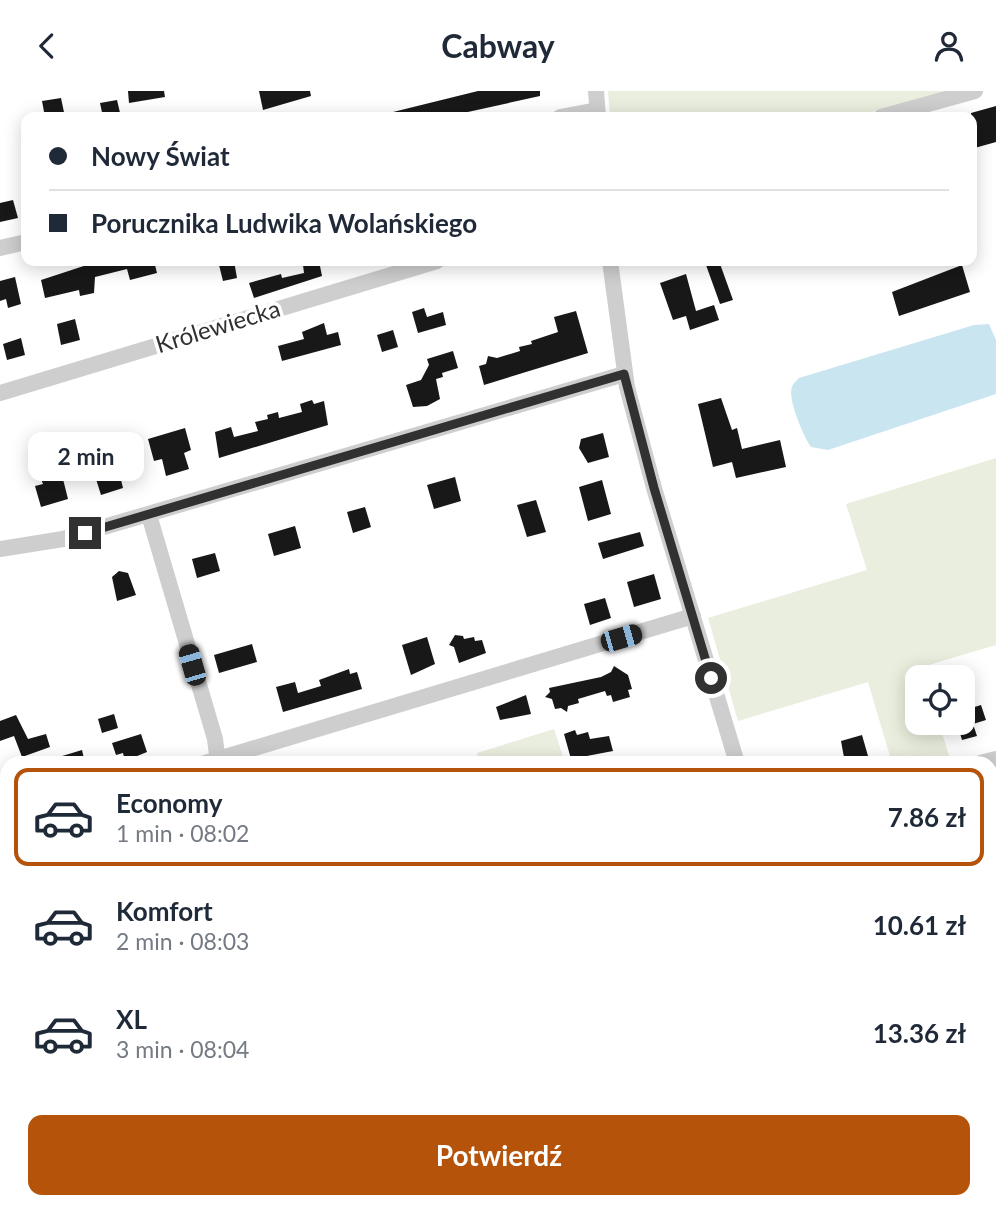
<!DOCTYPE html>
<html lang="pl">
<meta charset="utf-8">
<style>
:root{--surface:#fff;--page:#f6f6f7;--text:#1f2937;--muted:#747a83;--line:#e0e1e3;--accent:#b45309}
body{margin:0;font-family:Lato,sans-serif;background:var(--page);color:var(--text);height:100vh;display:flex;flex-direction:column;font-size:26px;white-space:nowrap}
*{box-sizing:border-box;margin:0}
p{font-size:23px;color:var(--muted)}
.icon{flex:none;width:38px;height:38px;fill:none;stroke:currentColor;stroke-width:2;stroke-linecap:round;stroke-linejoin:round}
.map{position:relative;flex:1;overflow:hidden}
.details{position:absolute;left:0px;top:665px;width:998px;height:453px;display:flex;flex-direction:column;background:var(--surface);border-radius:21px 21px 0 0;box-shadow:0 4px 18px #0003}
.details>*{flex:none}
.top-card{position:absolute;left:21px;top:21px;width:956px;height:154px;border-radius:14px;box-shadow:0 4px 18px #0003;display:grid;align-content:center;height:154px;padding:0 28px;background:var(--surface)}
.controls{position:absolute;left:905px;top:574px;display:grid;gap:14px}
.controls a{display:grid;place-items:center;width:70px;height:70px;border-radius:14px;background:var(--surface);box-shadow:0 4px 18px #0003;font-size:35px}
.end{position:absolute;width:32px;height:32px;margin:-16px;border:9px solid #313131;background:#fff;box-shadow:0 0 0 4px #fff}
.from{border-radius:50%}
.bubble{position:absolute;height:49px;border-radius:14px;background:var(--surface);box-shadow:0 4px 18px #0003;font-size:23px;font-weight:700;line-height:49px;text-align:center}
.car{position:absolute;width:21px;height:42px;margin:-21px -10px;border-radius:9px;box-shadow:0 0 5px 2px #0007;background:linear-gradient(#222 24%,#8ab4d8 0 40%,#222 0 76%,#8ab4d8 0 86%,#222 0)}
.top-card b{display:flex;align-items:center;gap:24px;height:66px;font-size:26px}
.top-card b+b{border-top:2px solid var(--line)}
.top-card i{width:18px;height:18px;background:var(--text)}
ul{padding:12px 0 0;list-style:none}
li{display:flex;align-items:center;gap:21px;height:98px;margin:0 14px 10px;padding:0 14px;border:4px solid transparent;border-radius:14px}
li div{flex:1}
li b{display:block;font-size:26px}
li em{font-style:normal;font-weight:700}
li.current{border-color:var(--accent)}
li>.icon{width:63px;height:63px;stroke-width:1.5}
.primary-button{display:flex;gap:14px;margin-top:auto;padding:14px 28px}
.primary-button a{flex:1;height:80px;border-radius:14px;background:var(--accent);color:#fff;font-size:28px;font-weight:700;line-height:80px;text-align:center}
header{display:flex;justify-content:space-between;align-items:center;height:91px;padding:0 28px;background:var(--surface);font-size:32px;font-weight:700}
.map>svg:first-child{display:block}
.green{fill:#e9eede}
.water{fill:#c9e5ef}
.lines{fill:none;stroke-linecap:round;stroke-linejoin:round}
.stream{stroke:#c9e5ef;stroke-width:4.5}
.building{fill:#181818}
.street{stroke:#cecece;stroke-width:16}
.route{stroke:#313131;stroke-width:9}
.labels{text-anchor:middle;stroke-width:7;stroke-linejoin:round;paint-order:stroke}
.street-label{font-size:24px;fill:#313131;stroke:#fff}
</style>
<header><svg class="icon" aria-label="back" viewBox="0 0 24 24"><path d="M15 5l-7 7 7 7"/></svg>Cabway<svg class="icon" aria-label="person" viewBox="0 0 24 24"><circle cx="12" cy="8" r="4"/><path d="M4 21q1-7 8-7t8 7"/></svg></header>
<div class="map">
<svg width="996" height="1117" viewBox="0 0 996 1117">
<rect width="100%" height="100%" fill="#fff"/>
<g class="green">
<path d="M 608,0 L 948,0 L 854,26 L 610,26 Z"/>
<path d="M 996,367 L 996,554 L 922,576 L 925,586 L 917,586 L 917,632 L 939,632 L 951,671 L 892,672 L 868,591 L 738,630 L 708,527 L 867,479 L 846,413 Z"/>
<path d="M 554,638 L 565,672 L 479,672 L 477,662 Z"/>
<path d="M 996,683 L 996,891 L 991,893 L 990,685 Z"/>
</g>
<path class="water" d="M 989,233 L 996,249 L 996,303 L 828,359 L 811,356 C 804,347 787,307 792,296 C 793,292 797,290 799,287 L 974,234 Z"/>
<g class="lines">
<g class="stream">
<path d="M 990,779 L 996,777"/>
<path d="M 0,1085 L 7,1083"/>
</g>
</g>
<g class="building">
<path d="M 128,0 L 164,0 L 165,6 L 129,12 Z"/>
<path d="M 259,0 L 310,0 L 311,5 L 263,19 Z"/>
<path d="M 478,0 L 540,0 L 540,5 L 445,26 L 389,26 L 389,22 Z"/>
<path d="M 61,7 L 65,26 L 45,26 L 42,10 Z"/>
<path d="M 117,9 L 121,26 L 103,26 L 100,12 Z"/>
<path d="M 996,15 L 996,51 L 971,58 L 971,22 Z"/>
<path d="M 13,109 L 18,127 L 0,131 L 0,112 Z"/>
<path d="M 99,170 L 154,170 L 157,182 L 130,189 L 127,178 L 95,186 L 94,202 L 80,205 L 79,199 L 45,207 L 41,189 Z"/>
<path d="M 218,170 L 234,170 L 237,187 L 223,190 Z"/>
<path d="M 319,170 L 322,185 L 254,207 L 249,192 L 281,183 L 282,187 L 304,182 L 303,174 Z"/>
<path d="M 719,170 L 733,209 L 720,213 L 706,174 Z"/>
<path d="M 962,174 L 970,201 L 899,225 L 892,201 Z"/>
<path d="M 686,183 L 696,220 L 714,214 L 719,229 L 690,239 L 686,225 L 673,229 L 660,192 Z"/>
<path d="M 15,186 L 21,213 L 8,217 L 6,208 L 0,210 L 0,190 Z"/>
<path d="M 424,217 L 427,226 L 443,221 L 446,234 L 418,242 L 412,221 Z"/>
<path d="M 576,220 L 588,262 L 484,294 L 479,275 L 486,273 L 488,265 L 497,267 L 520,260 L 519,256 L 532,253 L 531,250 L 558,241 L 554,226 Z"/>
<path d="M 75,228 L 80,249 L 61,254 L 57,233 Z"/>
<path d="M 324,232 L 327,244 L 338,241 L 341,254 L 282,270 L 278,255 L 304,248 L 302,241 Z"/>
<path d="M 393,239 L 398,256 L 382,261 L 377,244 Z"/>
<path d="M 21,247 L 25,264 L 7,269 L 3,253 Z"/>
<path d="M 453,260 L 458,277 L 442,282 L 443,286 L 436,288 L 440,308 L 427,315 L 413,316 L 406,294 L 421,289 L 429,274 L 427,268 Z"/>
<path d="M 721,307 L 732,339 L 737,337 L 742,358 L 780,349 L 786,376 L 736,387 L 732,371 L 713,376 L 698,313 Z"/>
<path d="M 312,309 L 314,313 L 324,310 L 328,334 L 219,367 L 215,341 L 231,336 L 234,346 L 258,340 L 255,331 L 268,328 L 267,324 L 278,321 L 279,327 L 302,321 L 300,313 Z"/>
<path d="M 185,337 L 191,359 L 184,362 L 189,378 L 166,385 L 162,368 L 154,370 L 148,348 Z"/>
<path d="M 603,342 L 609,366 L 588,372 L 579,357 L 581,348 Z"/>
<path d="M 119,356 L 126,379 L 119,381 L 123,397 L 101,404 L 96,388 L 89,390 L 82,367 Z"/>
<path d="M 53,384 L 54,387 L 62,384 L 68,408 L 41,416 L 35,395 L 43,393 L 41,388 Z"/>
<path d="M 455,386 L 461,410 L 434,418 L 427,394 Z"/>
<path d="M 602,389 L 611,423 L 588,430 L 579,396 Z"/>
<path d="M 536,409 L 546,441 L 527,446 L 517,414 Z"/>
<path d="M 365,416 L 371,436 L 353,442 L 347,421 Z"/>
<path d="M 295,435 L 301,457 L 274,465 L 268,443 Z"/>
<path d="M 640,441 L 644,455 L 603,468 L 598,452 Z"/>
<path d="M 215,462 L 220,480 L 197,487 L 192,468 Z"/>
<path d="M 119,480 L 128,482 L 136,504 L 117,510 L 112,486 Z"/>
<path d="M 654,483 L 661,508 L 634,516 L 627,491 Z"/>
<path d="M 605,507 L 611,527 L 590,534 L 584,513 Z"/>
<path d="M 455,544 L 463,545 L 464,548 L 474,546 L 475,550 L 482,549 L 486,562 L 459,572 L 454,556 L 449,554 Z"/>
<path d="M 427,546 L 435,573 L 411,584 L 402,554 Z"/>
<path d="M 252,553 L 257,571 L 219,582 L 214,564 Z"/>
<path d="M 614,575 L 628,584 L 632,598 L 628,599 L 630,606 L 613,611 L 611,604 L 607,605 L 605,600 L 578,608 L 579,612 L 568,615 L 567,621 L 561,617 L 555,618 L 552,608 L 545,606 L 550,601 L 549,597 L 601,586 L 611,581 Z"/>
<path d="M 349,578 L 350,583 L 357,581 L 362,598 L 283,621 L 276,596 L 295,591 L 298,602 L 321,595 L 319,589 Z"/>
<path d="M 526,604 L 531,623 L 500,629 L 496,616 Z"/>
<path d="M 965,607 L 968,618 L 981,614 L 986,629 L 973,633 L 977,645 L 962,649 L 957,632 L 962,632 Z"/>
<path d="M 114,623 L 118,637 L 102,642 L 98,628 Z"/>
<path d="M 16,624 L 28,648 L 46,643 L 50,656 L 22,666 L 14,645 L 0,650 L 0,630 Z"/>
<path d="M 575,639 L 577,644 L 588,641 L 590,648 L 609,645 L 613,660 L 571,668 L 564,643 Z"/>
<path d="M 141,643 L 147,661 L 125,670 L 123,662 L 116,664 L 112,652 Z"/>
<path d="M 862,644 L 870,672 L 845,672 L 841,650 Z"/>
<path d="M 82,659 L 85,672 L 49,672 L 49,669 Z"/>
</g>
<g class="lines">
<g class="street">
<path d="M 596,0 L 598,26"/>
<path d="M 560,26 L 597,19"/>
<path d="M 881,26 L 975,0"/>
<path d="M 0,157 L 26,151"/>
<path d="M 610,170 L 627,296 L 654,397 L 737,672"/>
<path d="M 0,302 L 437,170"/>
<path d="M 149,424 L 215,648 L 218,672"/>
<path d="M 0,458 L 63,448 L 624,283"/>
<path d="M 205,672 L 693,525"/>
<path d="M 980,672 L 996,668"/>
<path d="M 0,734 L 7,731"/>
<path d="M 990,904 L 996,903"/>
<path d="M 0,962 L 7,959"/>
<path d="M 990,1015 L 996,1014"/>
<path d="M 0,1064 L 7,1062"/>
<path d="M 216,1111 L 223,1117"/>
<path d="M 0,1115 L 14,1111"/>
<path d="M 261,1117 L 280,1111"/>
<path d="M 647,1117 L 667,1111"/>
</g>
</g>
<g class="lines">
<path class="route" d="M 85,442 L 624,283 L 654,397 L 711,587"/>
</g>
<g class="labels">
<g class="street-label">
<text transform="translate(218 236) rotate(-17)" y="8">Królewiecka</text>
</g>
</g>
</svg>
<div class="controls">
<a><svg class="icon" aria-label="locate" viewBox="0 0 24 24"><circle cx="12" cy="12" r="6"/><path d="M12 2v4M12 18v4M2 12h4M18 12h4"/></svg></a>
</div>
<i class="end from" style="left:711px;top:587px"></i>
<i class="end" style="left:85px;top:442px"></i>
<div class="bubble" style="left:28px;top:341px;width:116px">2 min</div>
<i class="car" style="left:621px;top:547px;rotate:74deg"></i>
<i class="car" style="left:192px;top:574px;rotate:344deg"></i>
<div class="top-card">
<b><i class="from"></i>Nowy Świat</b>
<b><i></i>Porucznika Ludwika Wolańskiego</b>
</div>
<section class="details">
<ul>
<li class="current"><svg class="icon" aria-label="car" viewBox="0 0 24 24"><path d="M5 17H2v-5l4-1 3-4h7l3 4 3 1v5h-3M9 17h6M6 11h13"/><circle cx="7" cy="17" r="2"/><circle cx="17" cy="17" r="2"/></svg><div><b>Economy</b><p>1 min · 08:02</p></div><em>7.86 zł</em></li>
<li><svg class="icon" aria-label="car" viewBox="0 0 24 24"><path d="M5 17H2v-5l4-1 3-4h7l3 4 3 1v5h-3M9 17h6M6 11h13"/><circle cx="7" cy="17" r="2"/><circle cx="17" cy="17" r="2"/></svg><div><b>Komfort</b><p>2 min · 08:03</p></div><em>10.61 zł</em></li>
<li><svg class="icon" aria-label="car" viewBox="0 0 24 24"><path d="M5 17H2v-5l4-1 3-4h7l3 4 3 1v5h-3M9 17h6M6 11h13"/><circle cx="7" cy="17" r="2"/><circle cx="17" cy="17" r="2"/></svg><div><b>XL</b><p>3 min · 08:04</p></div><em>13.36 zł</em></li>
</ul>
<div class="primary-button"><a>Potwierdź</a></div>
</section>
</div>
